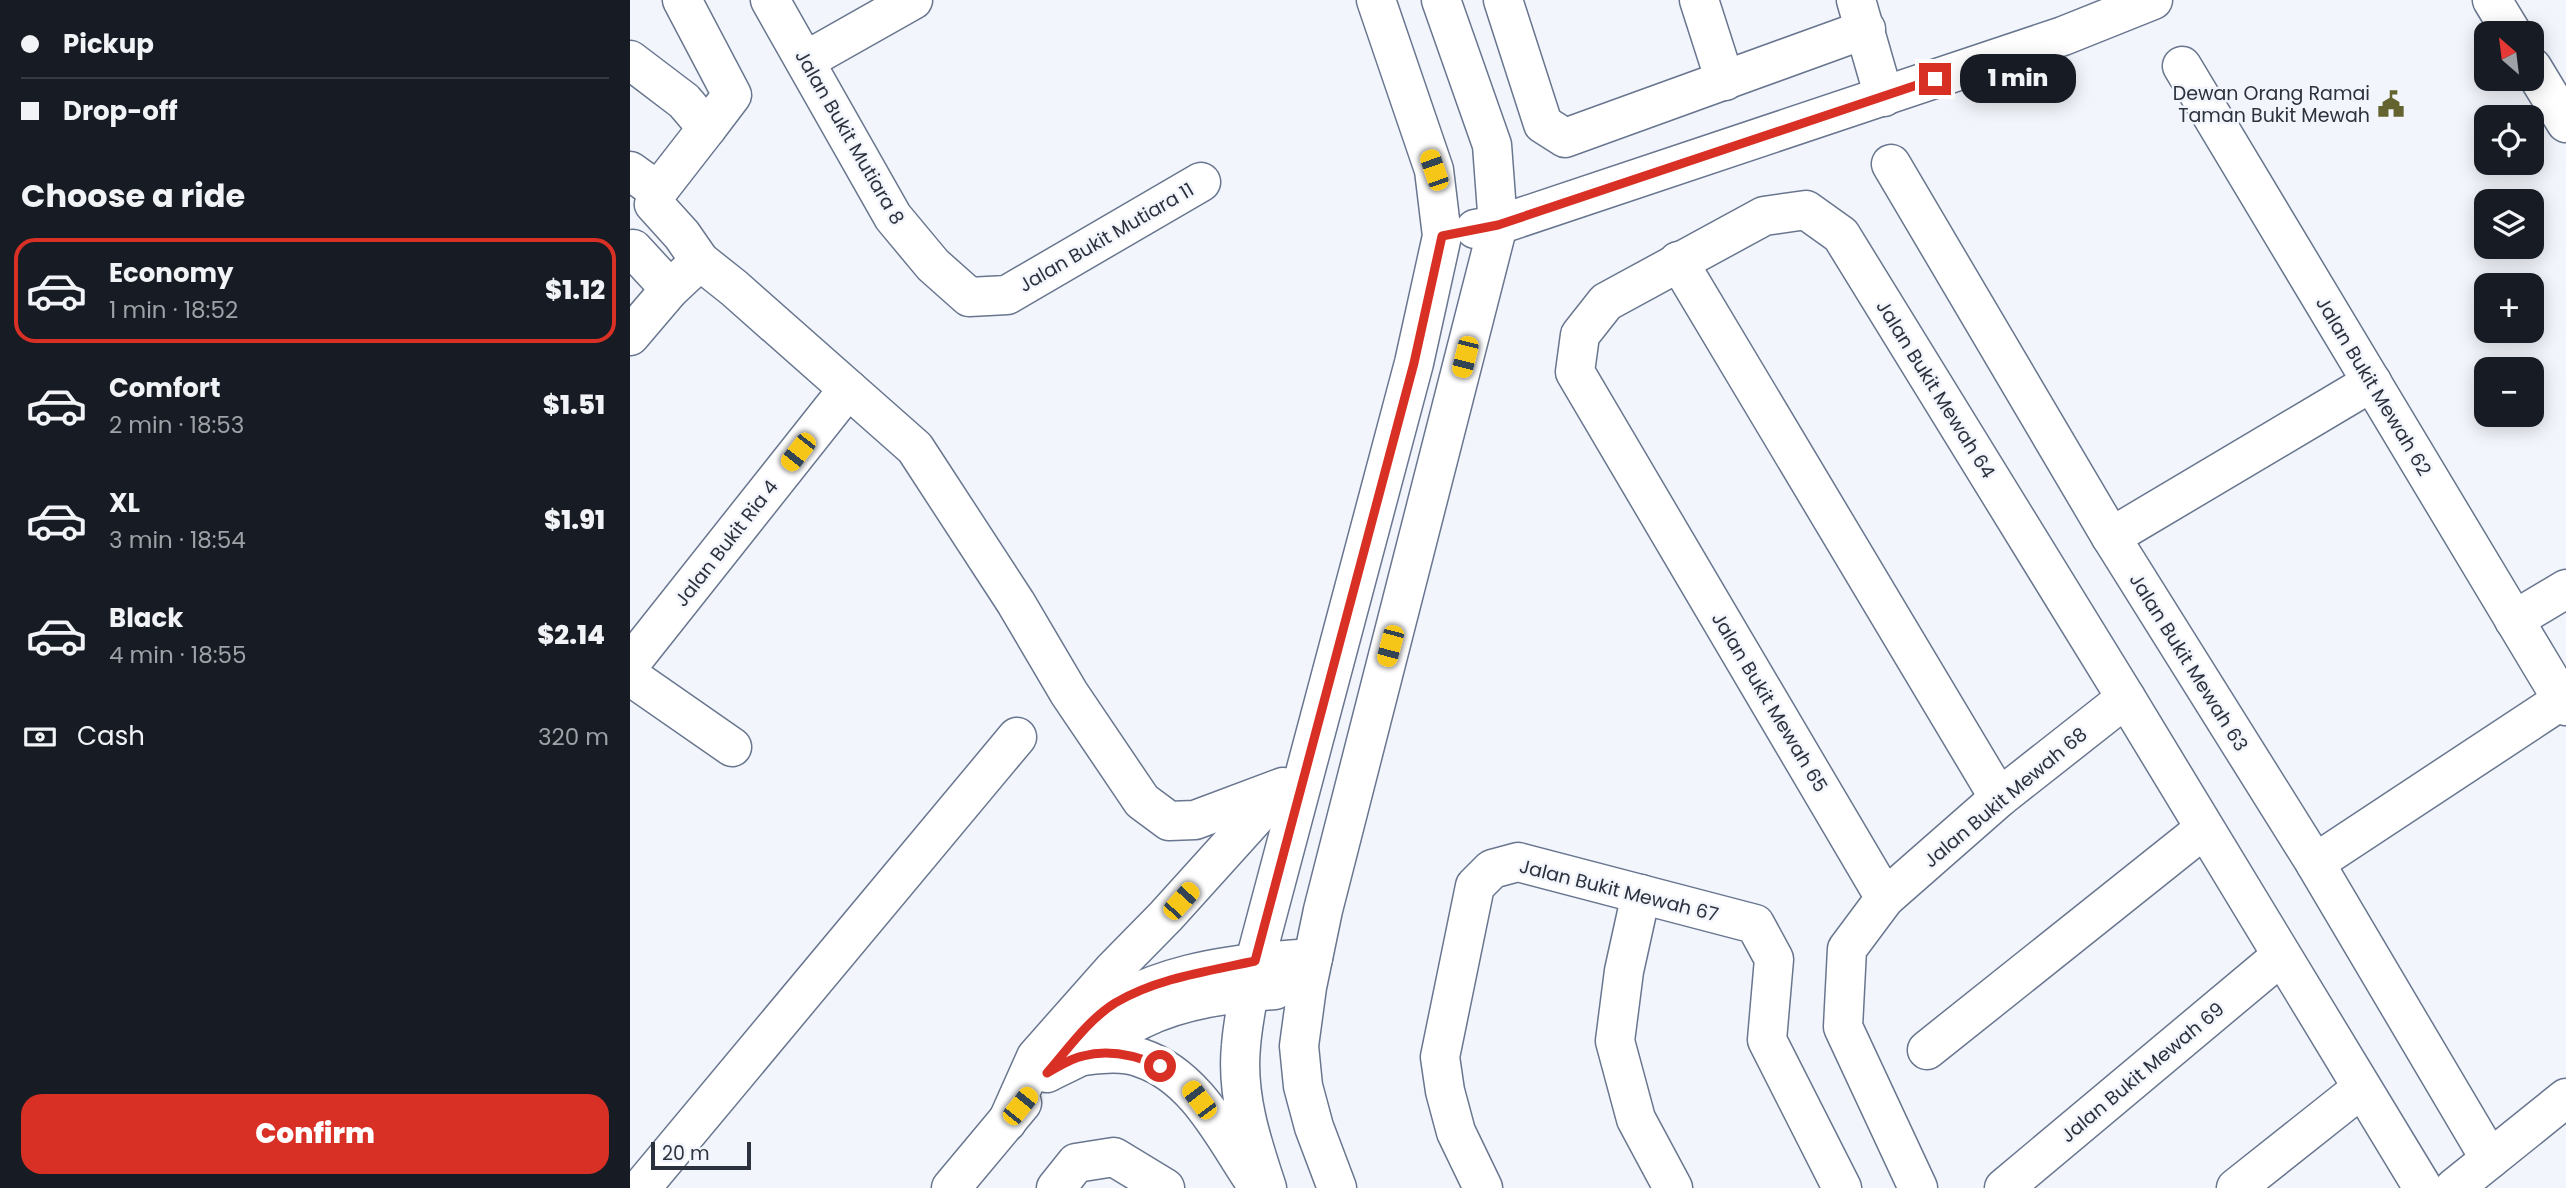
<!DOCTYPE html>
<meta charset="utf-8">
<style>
:root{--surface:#171b24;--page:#20242c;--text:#f1f3f6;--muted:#9ea1a6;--line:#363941;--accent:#d93025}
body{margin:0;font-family:Poppins,sans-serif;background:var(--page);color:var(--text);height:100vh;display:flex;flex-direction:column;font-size:26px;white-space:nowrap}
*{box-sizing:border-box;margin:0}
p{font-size:23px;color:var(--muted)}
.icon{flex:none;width:38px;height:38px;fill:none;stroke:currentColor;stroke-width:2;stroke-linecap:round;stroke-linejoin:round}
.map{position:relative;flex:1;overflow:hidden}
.panel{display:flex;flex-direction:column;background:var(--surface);width:630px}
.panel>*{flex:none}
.top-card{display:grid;align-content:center;height:154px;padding:0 21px;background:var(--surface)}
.needle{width:46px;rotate:332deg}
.tools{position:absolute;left:1844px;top:21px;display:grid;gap:14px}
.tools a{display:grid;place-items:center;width:70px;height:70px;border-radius:14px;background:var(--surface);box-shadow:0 4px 18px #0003;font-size:35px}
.scale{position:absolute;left:21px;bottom:18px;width:100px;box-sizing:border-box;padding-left:7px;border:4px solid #2c323d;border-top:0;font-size:19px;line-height:24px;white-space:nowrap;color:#2c323d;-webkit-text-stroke:5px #f2f5fb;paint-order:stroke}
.end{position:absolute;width:32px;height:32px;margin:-16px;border:9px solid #d93025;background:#fff;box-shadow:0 0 0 4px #fff}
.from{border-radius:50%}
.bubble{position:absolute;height:49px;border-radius:21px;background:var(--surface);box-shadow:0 4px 18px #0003;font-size:23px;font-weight:800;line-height:49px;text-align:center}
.car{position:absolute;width:21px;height:42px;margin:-21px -10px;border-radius:9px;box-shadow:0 0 5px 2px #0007;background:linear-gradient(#f5c518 24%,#345 0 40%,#f5c518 0 76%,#345 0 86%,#f5c518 0)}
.top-card b{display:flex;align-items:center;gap:24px;height:66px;font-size:26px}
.top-card b+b{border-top:2px solid var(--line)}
.top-card i{width:18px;height:18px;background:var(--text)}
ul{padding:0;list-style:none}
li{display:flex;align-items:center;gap:21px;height:105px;margin:0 14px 10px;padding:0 7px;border:4px solid transparent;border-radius:21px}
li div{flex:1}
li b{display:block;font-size:26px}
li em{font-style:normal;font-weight:800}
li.current{border-color:var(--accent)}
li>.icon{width:63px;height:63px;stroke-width:1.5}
h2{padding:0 21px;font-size:32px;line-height:84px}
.pay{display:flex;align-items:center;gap:18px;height:77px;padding:0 21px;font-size:26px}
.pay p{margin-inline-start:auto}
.button{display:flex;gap:14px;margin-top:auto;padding:14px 21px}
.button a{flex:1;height:80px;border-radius:21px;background:var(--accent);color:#fff;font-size:28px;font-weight:800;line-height:80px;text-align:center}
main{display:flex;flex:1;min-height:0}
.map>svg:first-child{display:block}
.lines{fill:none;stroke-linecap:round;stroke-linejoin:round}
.minor-casing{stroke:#69768f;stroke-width:41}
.minor{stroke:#fff;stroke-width:38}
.route{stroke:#d93025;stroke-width:9}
.labels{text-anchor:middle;stroke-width:5;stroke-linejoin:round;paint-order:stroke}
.poi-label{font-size:19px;fill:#2c323d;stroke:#f2f5fb;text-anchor:end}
.street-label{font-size:19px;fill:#2c323d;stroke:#f2f5fb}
</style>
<main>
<section class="panel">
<div class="top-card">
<b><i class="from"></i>Pickup</b>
<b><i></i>Drop-off</b>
</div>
<h2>Choose a ride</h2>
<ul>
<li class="current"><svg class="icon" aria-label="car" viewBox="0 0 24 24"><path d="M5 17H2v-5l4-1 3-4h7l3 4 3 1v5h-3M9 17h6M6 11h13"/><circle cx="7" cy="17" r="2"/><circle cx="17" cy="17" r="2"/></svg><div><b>Economy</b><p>1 min · 18:52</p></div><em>$1.12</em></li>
<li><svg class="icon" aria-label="car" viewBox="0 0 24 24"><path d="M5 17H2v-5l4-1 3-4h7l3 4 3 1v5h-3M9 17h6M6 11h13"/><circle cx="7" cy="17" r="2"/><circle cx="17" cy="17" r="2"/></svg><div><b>Comfort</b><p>2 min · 18:53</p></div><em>$1.51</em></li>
<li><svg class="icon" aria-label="car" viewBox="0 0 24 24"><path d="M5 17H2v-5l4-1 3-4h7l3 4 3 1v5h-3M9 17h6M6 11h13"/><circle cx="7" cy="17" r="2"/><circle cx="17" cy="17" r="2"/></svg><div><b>XL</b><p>3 min · 18:54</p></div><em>$1.91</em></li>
<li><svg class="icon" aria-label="car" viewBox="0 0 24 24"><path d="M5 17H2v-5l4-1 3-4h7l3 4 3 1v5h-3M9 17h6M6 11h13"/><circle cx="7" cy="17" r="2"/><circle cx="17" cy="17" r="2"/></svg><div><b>Black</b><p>4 min · 18:55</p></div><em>$2.14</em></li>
</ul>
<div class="pay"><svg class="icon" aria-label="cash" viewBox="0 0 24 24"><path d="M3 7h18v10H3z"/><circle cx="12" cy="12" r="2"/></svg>Cash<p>320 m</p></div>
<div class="button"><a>Confirm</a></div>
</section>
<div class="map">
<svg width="1936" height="1188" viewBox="0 0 1936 1188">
<rect width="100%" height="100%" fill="#f2f5fb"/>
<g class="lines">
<defs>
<g id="minor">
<path d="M 52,0 L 102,95 L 77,128"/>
<path d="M 140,0 L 263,217 L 303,265 L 339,297 L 377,295 L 571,182"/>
<path d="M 873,0 L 913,124 L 935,138 L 1236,29"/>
<path d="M 1069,0 L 1095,81"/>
<path d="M 1226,0 L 1254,97"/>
<path d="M 1862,0 L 1882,33"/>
<path d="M 0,60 L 54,101 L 77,128 L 28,191 L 24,204 L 52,235 L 70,261"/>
<path d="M 175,61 L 283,0"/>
<path d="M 1552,66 L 1936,706"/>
<path d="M 1902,67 L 1936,123"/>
<path d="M 1261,164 L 1481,537 L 1685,863 L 1860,1159"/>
<path d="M 0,171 L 28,191"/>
<path d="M 845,229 L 868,225 L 1433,36 L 1523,0"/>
<path d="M 0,250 L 3,249 L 40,289"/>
<path d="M 1048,261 L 1369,798"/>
<path d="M 0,336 L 40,289 L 70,261 L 104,288 L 285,448 L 386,603 L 439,693 L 512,801 L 539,821 L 565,820 L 653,787"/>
<path d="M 1481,537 L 1742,382"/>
<path d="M 1884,620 L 1936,589"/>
<path d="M 0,664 L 218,389"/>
<path d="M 0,676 L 102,747"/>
<path d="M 1685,863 L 1932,700"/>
<path d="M 1011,894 L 994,971 L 985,1041 L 1006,1119 L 1043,1188"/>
<path d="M 1255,898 L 945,372 L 950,335 L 976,302 L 1134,216 L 1176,210 L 1211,235 L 1496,698 L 1793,1188"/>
<path d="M 451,1033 C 502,973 610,962 683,958"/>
<path d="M 1297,1050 L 1574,829"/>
<path d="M 452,1056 C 471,1054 492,1051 511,1058 C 565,1076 592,1133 622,1178"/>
<path d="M 417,1073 C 428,1067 440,1062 451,1056 C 472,1044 490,1029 512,1019 C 552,999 601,993 645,990"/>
<path d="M 377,1122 L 406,1057 L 483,970 L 536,916 L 649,791"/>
<path d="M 11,1188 L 387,737"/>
<path d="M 321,1188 L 392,1103"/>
<path d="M 426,1188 L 446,1163 L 484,1157 L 535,1188"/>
<path d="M 637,1188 C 622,1143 606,1095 611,1046 C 613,1018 620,989 625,961 L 784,363 L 812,236 L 804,170 L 746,0"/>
<path d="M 707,1188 L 684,1127 L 673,1086 L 669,1046 L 677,987 L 693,910 L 868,225 L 862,145 L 811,0"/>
<path d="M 853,1188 L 826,1132 L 815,1091 L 810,1057 L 845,886 L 862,869 L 888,862 L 1125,924 L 1144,959 L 1137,1040 L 1212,1188"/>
<path d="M 1288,1188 L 1213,1027 L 1217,949 L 1255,898 L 1369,798 L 1496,698"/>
<path d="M 1374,1188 L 1651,956"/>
<path d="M 1606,1188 L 1732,1088"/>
<path d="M 1824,1188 L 1936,1098"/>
</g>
</defs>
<use href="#minor" class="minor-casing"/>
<use href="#minor" class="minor"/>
</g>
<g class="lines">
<path class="route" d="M 530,1066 C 507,1056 479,1049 453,1056 C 441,1058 428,1067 417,1073 C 438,1049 458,1020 485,1003 C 527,978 579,971 625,961 L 784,363 L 812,236 L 868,225 L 1305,79"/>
</g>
<defs>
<symbol id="civic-bare" viewBox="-9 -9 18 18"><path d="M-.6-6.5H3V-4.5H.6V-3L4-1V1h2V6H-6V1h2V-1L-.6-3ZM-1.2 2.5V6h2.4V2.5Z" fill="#646431" stroke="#f2f5fb" stroke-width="2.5" paint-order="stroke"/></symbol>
</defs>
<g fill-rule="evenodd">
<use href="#civic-bare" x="1742" y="85" width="38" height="38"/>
</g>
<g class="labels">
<g class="poi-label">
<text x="1740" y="100">Dewan Orang Ramai<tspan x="1740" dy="22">Taman Bukit Mewah</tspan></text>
</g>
<g class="street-label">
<text transform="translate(220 137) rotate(60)" y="7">Jalan Bukit Mutiara 8</text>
<text transform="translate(476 237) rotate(-30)" y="7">Jalan Bukit Mutiara 11</text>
<text transform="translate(1744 386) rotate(59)" y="7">Jalan Bukit Mewah 62</text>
<text transform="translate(1306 389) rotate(58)" y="7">Jalan Bukit Mewah 64</text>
<text transform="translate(96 543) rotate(-52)" y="7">Jalan Bukit Ria 4</text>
<text transform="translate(1559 662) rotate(58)" y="7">Jalan Bukit Mewah 63</text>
<text transform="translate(1140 702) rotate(59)" y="7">Jalan Bukit Mewah 65</text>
<text transform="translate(1375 797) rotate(-40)" y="7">Jalan Bukit Mewah 68</text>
<text transform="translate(989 890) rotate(14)" y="7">Jalan Bukit Mewah 67</text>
<text transform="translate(1512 1072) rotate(-40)" y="7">Jalan Bukit Mewah 69</text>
</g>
</g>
</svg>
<div class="tools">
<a><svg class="needle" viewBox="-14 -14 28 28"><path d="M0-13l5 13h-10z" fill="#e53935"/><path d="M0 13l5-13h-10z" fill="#9ea1a6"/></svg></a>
<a><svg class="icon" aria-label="locate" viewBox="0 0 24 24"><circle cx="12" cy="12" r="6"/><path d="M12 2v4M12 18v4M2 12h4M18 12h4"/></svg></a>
<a><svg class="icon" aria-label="layers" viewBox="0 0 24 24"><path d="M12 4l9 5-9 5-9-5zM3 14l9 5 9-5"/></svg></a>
<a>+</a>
<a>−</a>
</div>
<div class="scale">20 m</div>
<i class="end from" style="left:530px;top:1066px"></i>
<i class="end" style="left:1305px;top:79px"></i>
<div class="bubble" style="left:1330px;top:54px;width:116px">1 min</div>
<i class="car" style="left:804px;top:170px;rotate:341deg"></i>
<i class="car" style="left:835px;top:357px;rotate:194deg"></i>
<i class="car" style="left:168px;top:452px;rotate:218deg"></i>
<i class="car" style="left:760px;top:646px;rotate:195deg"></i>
<i class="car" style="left:551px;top:901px;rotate:42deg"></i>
<i class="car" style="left:569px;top:1100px;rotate:323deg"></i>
<i class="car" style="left:390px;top:1106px;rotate:39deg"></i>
</div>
</main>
